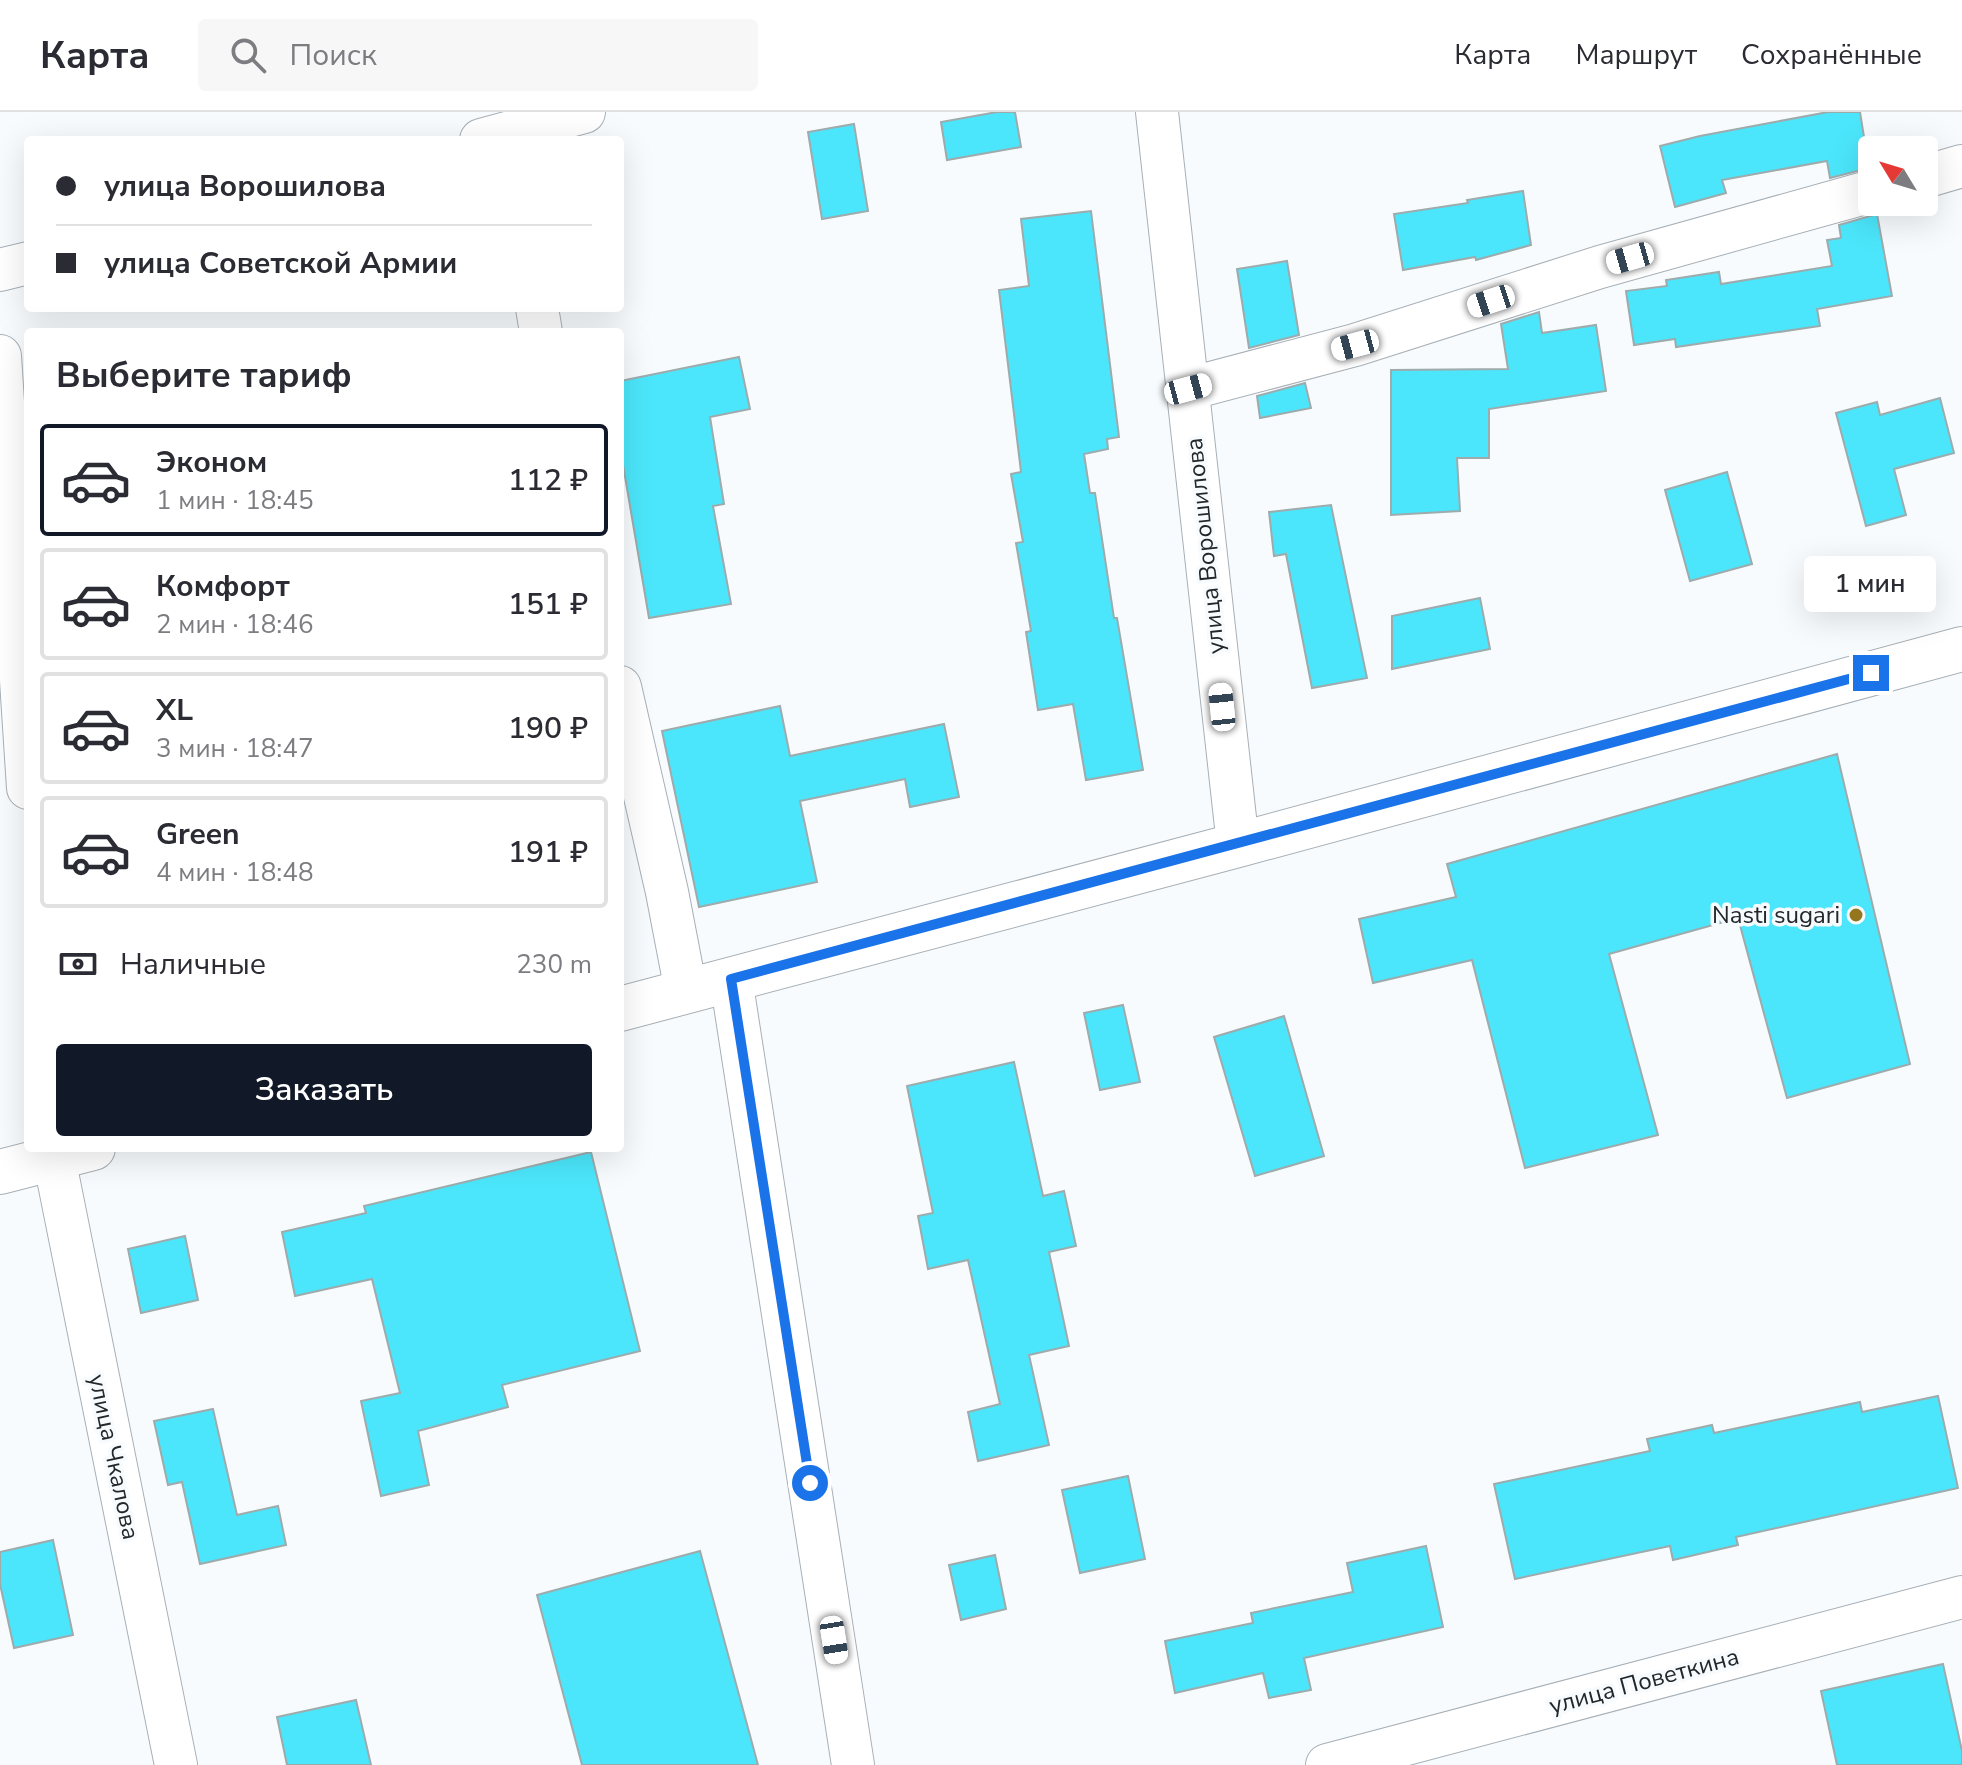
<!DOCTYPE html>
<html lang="ru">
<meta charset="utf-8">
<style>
:root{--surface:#fff;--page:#f7f7f7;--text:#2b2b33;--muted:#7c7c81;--line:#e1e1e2;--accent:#111827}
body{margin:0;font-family:"Nunito Sans",sans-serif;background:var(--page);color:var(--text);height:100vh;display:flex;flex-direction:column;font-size:30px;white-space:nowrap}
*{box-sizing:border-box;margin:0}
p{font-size:26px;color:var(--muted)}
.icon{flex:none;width:44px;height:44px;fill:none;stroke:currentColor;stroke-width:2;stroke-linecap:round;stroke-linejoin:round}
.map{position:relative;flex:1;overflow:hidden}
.details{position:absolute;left:24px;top:216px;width:600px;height:824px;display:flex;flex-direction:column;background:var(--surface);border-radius:8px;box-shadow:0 8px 32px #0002}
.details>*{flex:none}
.guide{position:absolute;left:24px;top:24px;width:600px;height:176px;border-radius:8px;box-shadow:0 8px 32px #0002;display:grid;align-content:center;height:176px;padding:0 32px;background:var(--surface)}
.needle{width:52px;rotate:308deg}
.fabs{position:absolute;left:1858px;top:24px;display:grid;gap:16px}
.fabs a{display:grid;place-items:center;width:80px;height:80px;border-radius:8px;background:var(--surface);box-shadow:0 8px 32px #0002;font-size:40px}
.end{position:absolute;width:36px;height:36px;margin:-18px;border:10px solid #1a73e8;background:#fff;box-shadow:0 0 0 4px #fff}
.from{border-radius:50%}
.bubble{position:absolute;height:56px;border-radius:8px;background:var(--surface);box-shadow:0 8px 32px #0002;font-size:26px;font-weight:600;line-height:56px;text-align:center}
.car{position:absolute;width:24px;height:48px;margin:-24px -12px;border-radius:10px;box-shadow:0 0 6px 2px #0007;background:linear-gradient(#fff 24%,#345 0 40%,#fff 0 76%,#345 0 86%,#fff 0)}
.guide b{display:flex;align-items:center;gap:28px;height:76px;font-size:30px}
.guide b+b{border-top:2px solid var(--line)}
.guide i{width:20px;height:20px;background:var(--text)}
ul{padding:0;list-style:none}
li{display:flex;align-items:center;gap:24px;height:112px;margin:0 16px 12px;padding:0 16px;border:4px solid var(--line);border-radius:8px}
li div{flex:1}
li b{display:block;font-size:30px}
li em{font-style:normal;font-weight:600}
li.active{border-color:var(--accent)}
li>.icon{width:72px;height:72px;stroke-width:1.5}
h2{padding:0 32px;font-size:36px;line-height:96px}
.pay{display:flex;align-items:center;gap:20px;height:88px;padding:0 32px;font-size:30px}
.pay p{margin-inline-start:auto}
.button{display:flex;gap:16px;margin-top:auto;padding:16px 32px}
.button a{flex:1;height:92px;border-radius:8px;background:var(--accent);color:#fff;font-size:32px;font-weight:600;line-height:92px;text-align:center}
header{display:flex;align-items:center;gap:48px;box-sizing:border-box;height:112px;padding:0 40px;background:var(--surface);border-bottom:2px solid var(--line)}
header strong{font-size:38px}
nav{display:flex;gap:44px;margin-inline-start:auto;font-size:28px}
.search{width:560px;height:72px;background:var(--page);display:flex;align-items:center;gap:20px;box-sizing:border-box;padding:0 28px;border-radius:8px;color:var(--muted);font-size:30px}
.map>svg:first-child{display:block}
.building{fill:#4be6fb;stroke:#9eabad;stroke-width:2}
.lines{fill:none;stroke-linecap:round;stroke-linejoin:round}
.minor-casing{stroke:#a7b0b7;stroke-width:44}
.primary-casing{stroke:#a7b0b7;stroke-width:46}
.minor{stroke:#fff;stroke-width:42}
.primary{stroke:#fff;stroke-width:44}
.route{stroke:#1a73e8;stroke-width:10}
.poi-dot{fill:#93761d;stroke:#f7fbfe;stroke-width:3}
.labels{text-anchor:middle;stroke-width:7;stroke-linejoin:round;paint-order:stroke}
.street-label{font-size:24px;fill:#23272a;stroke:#f7fbfe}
.poi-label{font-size:24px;fill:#23272a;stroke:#f7fbfe;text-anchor:end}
</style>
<header>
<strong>Карта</strong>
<div class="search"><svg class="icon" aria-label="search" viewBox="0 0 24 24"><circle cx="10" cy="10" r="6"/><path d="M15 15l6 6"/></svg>Поиск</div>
<nav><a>Карта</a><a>Маршрут</a><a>Сохранённые</a></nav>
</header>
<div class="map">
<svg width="1962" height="1653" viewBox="0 0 1962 1653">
<rect width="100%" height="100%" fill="#f7fbfe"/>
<g class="building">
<path d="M 997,0 L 1015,0 L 1021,35 L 947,48 L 941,10 Z"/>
<path d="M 1828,0 L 1860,0 L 1869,56 L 1830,66 L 1827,49 L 1722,68 L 1726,81 L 1675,95 L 1660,34 L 1700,24 Z"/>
<path d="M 854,12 L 868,99 L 822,107 L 808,20 Z"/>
<path d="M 1523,79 L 1531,133 L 1476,148 L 1475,145 L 1403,158 L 1394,102 L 1468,91 L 1467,88 Z"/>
<path d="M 1091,99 L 1119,325 L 1107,327 L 1108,337 L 1084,342 L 1090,381 L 1095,381 L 1114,506 L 1117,506 L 1143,658 L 1086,668 L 1073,592 L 1038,598 L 1026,520 L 1031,519 L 1016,431 L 1023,430 L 1011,362 L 1021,360 L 999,178 L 1029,174 L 1021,107 Z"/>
<path d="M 1877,102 L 1892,184 L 1817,197 L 1820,214 L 1676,235 L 1675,227 L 1634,233 L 1626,179 L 1667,174 L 1666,168 L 1719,160 L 1721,172 L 1832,154 L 1827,128 L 1841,126 L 1839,113 Z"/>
<path d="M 1287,149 L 1299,223 L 1249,236 L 1237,157 Z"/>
<path d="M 1539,200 L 1542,221 L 1596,213 L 1606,279 L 1489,297 L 1489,346 L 1457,346 L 1460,399 L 1391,403 L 1391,258 L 1508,257 L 1501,212 Z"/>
<path d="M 739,245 L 750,297 L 710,305 L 724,392 L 713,394 L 731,492 L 649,506 L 620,335 L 620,269 Z"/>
<path d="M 1305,271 L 1311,296 L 1260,306 L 1257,284 Z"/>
<path d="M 1940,286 L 1954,341 L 1894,357 L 1906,403 L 1866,414 L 1836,301 L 1877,290 L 1880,303 Z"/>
<path d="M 1727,360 L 1752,452 L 1690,469 L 1665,378 Z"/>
<path d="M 1331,393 L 1367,566 L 1312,576 L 1286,442 L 1274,444 L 1269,400 Z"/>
<path d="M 1480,486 L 1490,537 L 1392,557 L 1392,504 Z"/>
<path d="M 780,594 L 790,644 L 944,612 L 959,685 L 910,695 L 905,667 L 800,689 L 817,770 L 699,795 L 662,619 Z"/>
<path d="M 1837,642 L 1910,952 L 1787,986 L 1738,806 L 1609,842 L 1658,1023 L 1525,1056 L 1472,848 L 1373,871 L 1359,807 L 1456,785 L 1447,752 Z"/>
<path d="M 1123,893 L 1140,970 L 1100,978 L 1084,901 Z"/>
<path d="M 1284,904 L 1324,1044 L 1255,1064 L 1214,925 Z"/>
<path d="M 1014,950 L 1043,1084 L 1064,1079 L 1076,1134 L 1049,1140 L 1069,1234 L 1029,1243 L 1049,1333 L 978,1349 L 968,1300 L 1000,1292 L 968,1148 L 928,1157 L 918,1104 L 933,1101 L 907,974 Z"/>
<path d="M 591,1040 L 640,1239 L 502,1273 L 508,1295 L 418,1319 L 429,1373 L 381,1384 L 361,1289 L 400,1281 L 372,1167 L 295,1184 L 282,1120 L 366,1101 L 364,1094 Z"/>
<path d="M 185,1124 L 198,1188 L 141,1201 L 128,1137 Z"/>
<path d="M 1938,1284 L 1958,1376 L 1736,1425 L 1738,1433 L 1673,1448 L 1670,1434 L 1515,1467 L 1494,1372 L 1650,1339 L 1647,1327 L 1712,1313 L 1714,1321 L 1860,1290 L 1862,1300 Z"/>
<path d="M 213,1297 L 237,1403 L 278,1394 L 286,1433 L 200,1452 L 182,1370 L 168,1373 L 154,1309 Z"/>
<path d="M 1128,1364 L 1145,1447 L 1080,1461 L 1062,1378 Z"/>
<path d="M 53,1428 L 73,1523 L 14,1536 L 0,1472 L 0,1440 Z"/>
<path d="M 1426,1434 L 1443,1515 L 1304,1546 L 1311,1578 L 1269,1586 L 1263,1561 L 1175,1581 L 1165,1529 L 1253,1511 L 1251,1501 L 1353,1480 L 1347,1451 Z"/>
<path d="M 700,1439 L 758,1653 L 582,1653 L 537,1483 Z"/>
<path d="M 995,1443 L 1006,1497 L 961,1508 L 949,1453 Z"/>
<path d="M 1943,1552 L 1962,1639 L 1962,1653 L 1837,1653 L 1821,1579 Z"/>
<path d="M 356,1588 L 371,1653 L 287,1653 L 277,1605 Z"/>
</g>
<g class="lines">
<defs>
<g id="minor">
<path d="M 1157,0 L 1238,733"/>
<path d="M 481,28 L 584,0"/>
<path d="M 1924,65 L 1962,54"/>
<path d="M 0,158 L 28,151"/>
<path d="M 537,196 L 541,220"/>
<path d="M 0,244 L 28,676"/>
<path d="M 1188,277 L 1355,233 L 1600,155 L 1872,79"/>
<path d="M 620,575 L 667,780 L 686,879"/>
<path d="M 731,867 L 853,1653"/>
<path d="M 52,1036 L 176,1653"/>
<path d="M 1327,1653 L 1962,1485"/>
</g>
<g id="primary">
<path d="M 620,897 L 1238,733 L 1962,537"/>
<path d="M 0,1060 L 93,1036"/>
</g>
</defs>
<use href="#minor" class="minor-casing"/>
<use href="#primary" class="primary-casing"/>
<use href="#minor" class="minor"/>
<use href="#primary" class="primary"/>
</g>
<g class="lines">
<path class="route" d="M 810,1371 L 731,867 L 1871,561"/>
</g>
<circle class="poi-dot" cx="1856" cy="803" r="8"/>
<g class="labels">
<g class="street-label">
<text transform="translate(1205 434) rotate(-96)" y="8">улица Ворошилова</text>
<text transform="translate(114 1345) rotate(78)" y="8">улица Чкалова</text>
<text transform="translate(1644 1569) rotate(-15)" y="8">улица Поветкина</text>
</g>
<g class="poi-label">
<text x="1840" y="811">Nasti sugari</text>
</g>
</g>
</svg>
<div class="fabs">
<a><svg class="needle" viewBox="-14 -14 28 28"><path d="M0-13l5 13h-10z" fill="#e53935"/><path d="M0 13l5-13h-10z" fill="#7c7c81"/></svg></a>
</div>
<i class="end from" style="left:810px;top:1371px"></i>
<i class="end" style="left:1871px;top:561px"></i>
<div class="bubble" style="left:1804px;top:444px;width:132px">1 мин</div>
<i class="car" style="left:1630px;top:146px;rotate:254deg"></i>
<i class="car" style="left:1491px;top:189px;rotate:252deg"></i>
<i class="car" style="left:1355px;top:233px;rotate:255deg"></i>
<i class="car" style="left:1188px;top:277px;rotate:75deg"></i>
<i class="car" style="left:1222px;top:595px;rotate:354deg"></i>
<i class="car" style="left:834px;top:1528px;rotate:171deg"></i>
<div class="guide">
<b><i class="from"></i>улица Ворошилова</b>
<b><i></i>улица Советской Армии</b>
</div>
<section class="details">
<h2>Выберите тариф</h2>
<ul>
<li class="active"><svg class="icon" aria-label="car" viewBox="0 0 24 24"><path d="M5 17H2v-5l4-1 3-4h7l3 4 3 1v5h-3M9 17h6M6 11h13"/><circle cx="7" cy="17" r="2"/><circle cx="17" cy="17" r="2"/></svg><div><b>Эконом</b><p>1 мин · 18:45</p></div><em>112 ₽</em></li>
<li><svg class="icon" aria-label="car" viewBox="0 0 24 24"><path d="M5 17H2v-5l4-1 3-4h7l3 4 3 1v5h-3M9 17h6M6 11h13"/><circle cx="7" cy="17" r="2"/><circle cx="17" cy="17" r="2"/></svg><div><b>Комфорт</b><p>2 мин · 18:46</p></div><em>151 ₽</em></li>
<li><svg class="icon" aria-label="car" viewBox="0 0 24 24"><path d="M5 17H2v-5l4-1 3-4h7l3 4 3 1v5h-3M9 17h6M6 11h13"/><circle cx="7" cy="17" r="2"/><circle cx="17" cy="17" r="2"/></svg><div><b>XL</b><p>3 мин · 18:47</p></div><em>190 ₽</em></li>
<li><svg class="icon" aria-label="car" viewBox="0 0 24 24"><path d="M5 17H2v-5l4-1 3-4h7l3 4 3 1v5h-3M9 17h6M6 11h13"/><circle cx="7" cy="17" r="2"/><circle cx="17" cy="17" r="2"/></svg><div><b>Green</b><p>4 мин · 18:48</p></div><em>191 ₽</em></li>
</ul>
<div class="pay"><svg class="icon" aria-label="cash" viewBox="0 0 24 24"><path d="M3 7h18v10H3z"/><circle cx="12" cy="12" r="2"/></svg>Наличные<p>230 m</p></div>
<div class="button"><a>Заказать</a></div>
</section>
</div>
